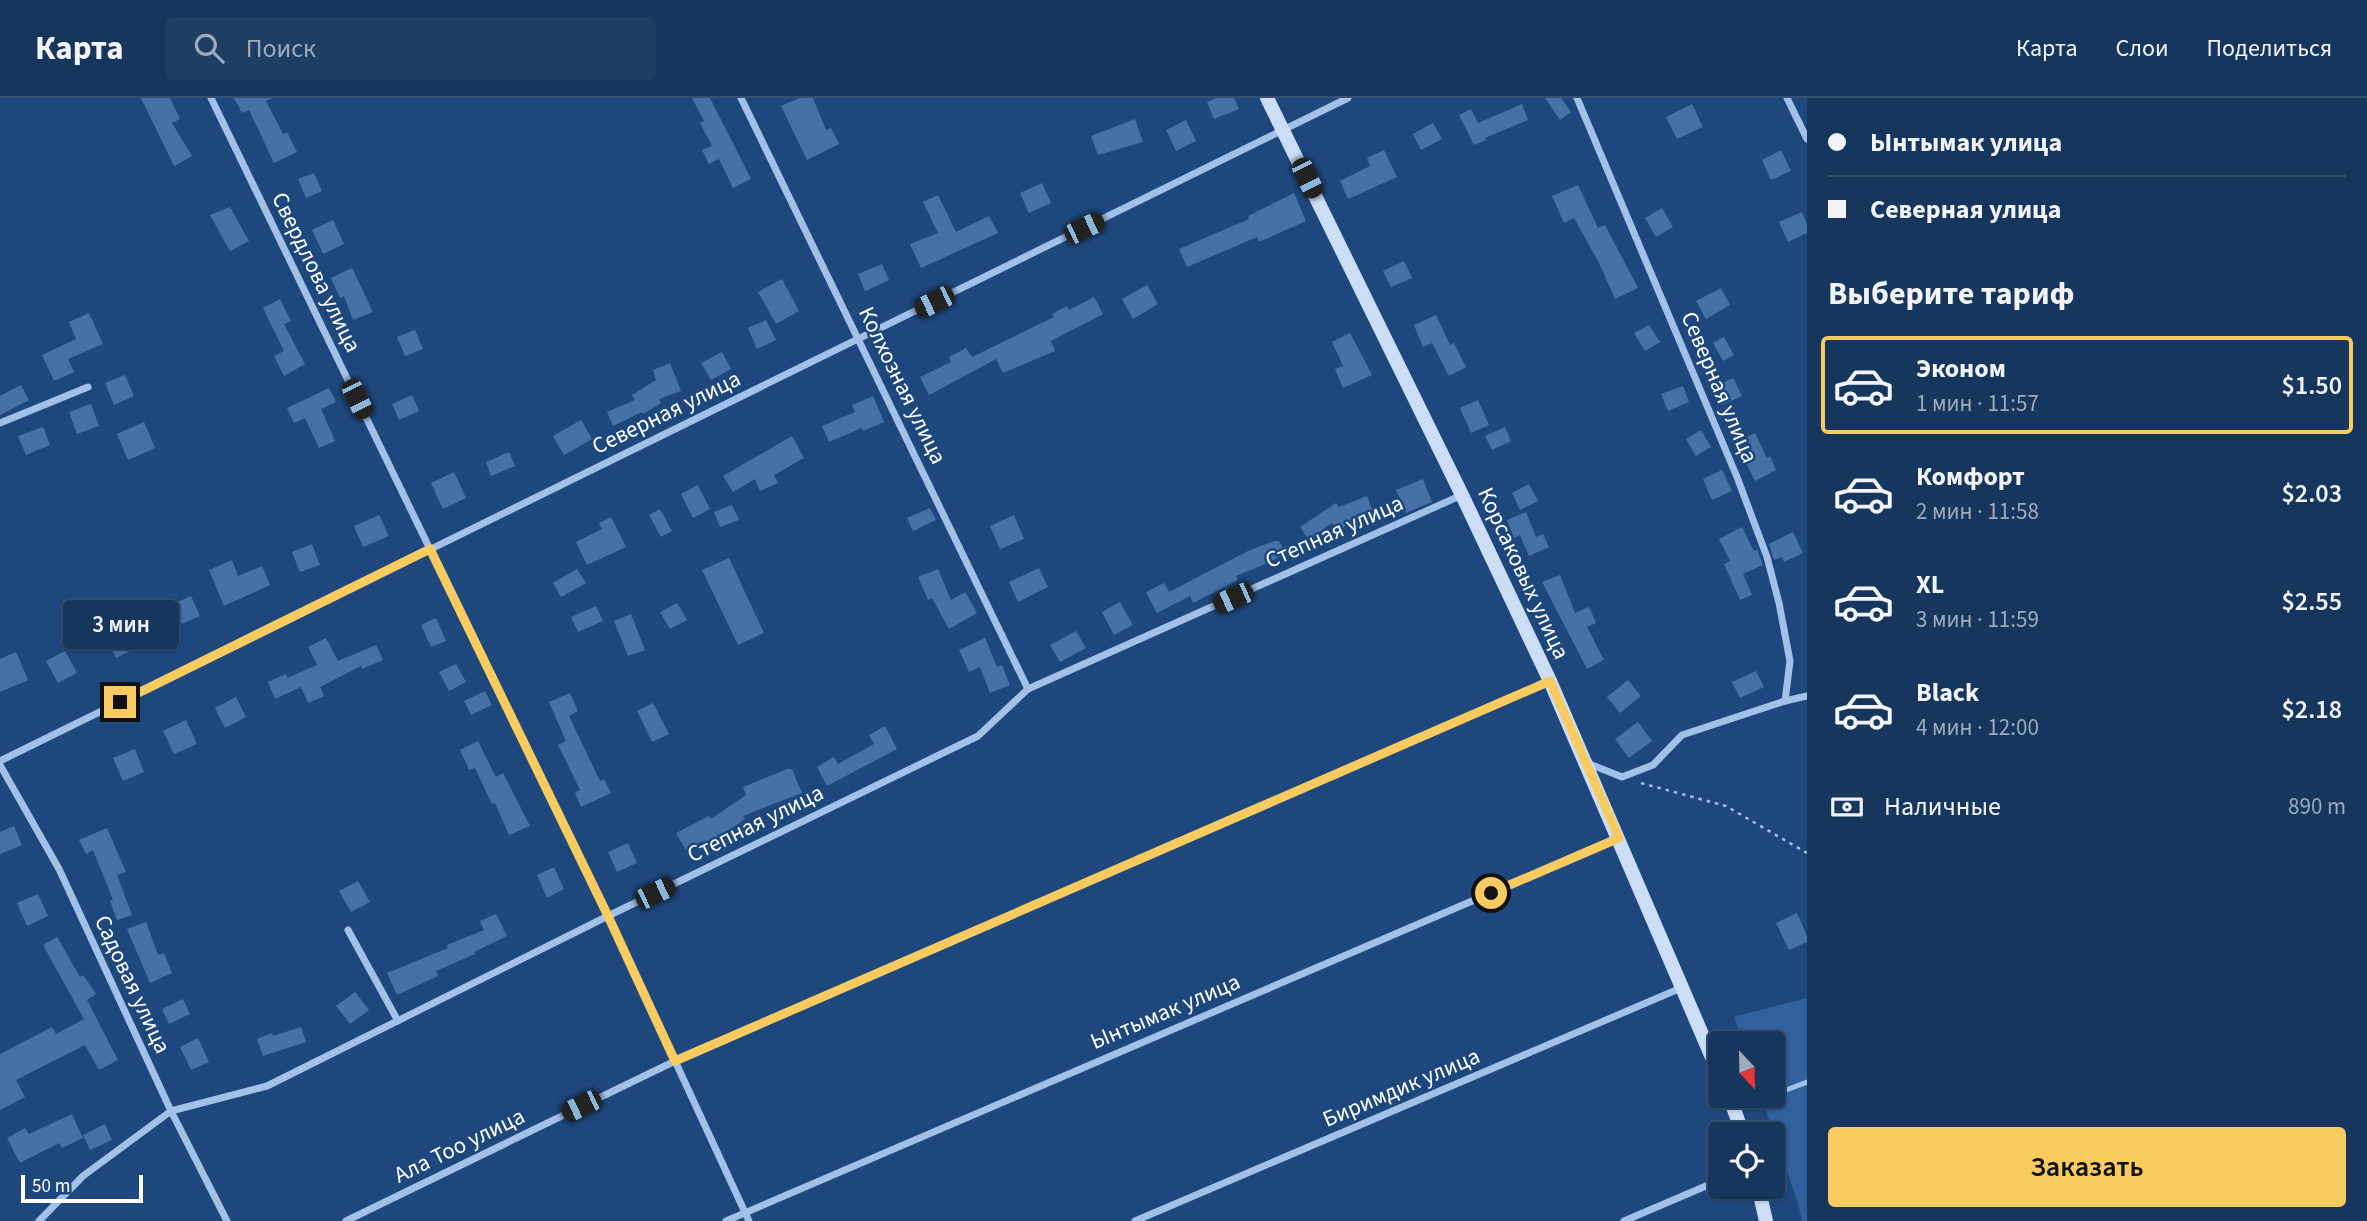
<!DOCTYPE html>
<html lang="ru">
<meta charset="utf-8">
<style>
:root{--surface:#16365e;--page:#1f3e64;--text:#f1f3f6;--muted:#9eabbc;--line:#355073;--accent:#f7cb60}
body{margin:0;font-family:"Source Sans 3",sans-serif;background:var(--page);color:var(--text);height:100vh;display:flex;flex-direction:column;font-size:26px;white-space:nowrap}
*{box-sizing:border-box;margin:0}
p{font-size:23px;color:var(--muted)}
.icon{flex:none;width:38px;height:38px;fill:none;stroke:currentColor;stroke-width:2;stroke-linecap:round;stroke-linejoin:round}
.map{position:relative;flex:1;overflow:hidden}
.details{display:flex;flex-direction:column;background:var(--surface);width:560px}
.details>*{flex:none}
.hud{display:grid;align-content:center;height:154px;padding:0 21px;background:var(--surface)}
.needle{width:46px;rotate:158deg}
.buttons{position:absolute;left:1708px;top:933px;display:grid;gap:14px}
.buttons a{display:grid;place-items:center;width:77px;height:77px;border-radius:7px;background:var(--surface);box-shadow:0 2px 5px #0004,0 0 0 2px var(--line);font-size:35px}
.scale{position:absolute;left:21px;bottom:18px;width:122px;box-sizing:border-box;padding-left:7px;border:4px solid #fff;border-top:0;font-size:19px;line-height:24px;white-space:nowrap;color:#fff;-webkit-text-stroke:5px #1e487d;paint-order:stroke}
.end{position:absolute;width:32px;height:32px;margin:-16px;border:9px solid #f7cb60;background:#111;box-shadow:0 0 0 4px #111}
.from{border-radius:50%}
.bubble{position:absolute;height:49px;border-radius:7px;background:var(--surface);box-shadow:0 2px 5px #0004,0 0 0 2px var(--line);font-size:23px;font-weight:600;line-height:49px;text-align:center}
.car{position:absolute;width:21px;height:42px;margin:-21px -10px;border-radius:9px;box-shadow:0 0 5px 2px #0007;background:linear-gradient(#222 24%,#8ab4d8 0 40%,#222 0 76%,#8ab4d8 0 86%,#222 0)}
.hud b{display:flex;align-items:center;gap:24px;height:66px;font-size:26px}
.hud b+b{border-top:2px solid var(--line)}
.hud i{width:18px;height:18px;background:var(--text)}
ul{padding:0;list-style:none}
li{display:flex;align-items:center;gap:21px;height:98px;margin:0 14px 10px;padding:0 7px;border:4px solid transparent;border-radius:7px}
li div{flex:1}
li b{display:block;font-size:26px}
li em{font-style:normal;font-weight:600}
li.selected{border-color:var(--accent)}
li>.icon{width:63px;height:63px;stroke-width:1.5}
h2{padding:0 21px;font-size:32px;line-height:84px}
.pay{display:flex;align-items:center;gap:18px;height:77px;padding:0 21px;font-size:26px}
.pay p{margin-inline-start:auto}
.action{display:flex;gap:14px;margin-top:auto;padding:14px 21px}
.action a{flex:1;height:80px;border-radius:7px;background:var(--accent);color:#111;font-size:28px;font-weight:600;line-height:80px;text-align:center}
header{display:flex;align-items:center;gap:42px;box-sizing:border-box;height:98px;padding:0 35px;background:var(--surface);border-bottom:2px solid var(--line)}
header strong{font-size:33px}
nav{display:flex;gap:38px;margin-inline-start:auto;font-size:24px}
.search{width:490px;height:63px;background:var(--page);display:flex;align-items:center;gap:18px;box-sizing:border-box;padding:0 24px;border-radius:7px;color:var(--muted);font-size:26px}
main{display:flex;flex:1;min-height:0}
.map>svg:first-child{display:block}
.green{fill:#31619c}
.building{fill:#4671a7}
.lines{fill:none;stroke-linecap:round;stroke-linejoin:round}
.path{stroke:#a1c1e8;stroke-width:2.5;stroke-dasharray:3.5 5;stroke-linecap:butt}
.lane{stroke:#a1c1e8;stroke-width:5}
.street{stroke:#a1c1e8;stroke-width:7}
.secondary{stroke:#cbdef6;stroke-width:14}
.route{stroke:#f7cb60;stroke-width:9}
.labels{text-anchor:middle;stroke-width:5;stroke-linejoin:round;paint-order:stroke}
.street-label{font-size:23px;fill:#fff;stroke:#1e487d}
</style>
<header>
<strong>Карта</strong>
<div class="search"><svg class="icon" aria-label="search" viewBox="0 0 24 24"><circle cx="10" cy="10" r="6"/><path d="M15 15l6 6"/></svg>Поиск</div>
<nav><a>Карта</a><a>Слои</a><a>Поделиться</a></nav>
</header>
<main>
<div class="map">
<svg width="1807" height="1123" viewBox="0 0 1807 1123">
<rect width="100%" height="100%" fill="#1e487d"/>
<path class="green" d="M 1807,900 L 1807,1123 L 1802,1123 L 1798,1105 L 1761,998 L 1773,998 L 1773,945 L 1743,945 L 1734,919 Z"/>
<g class="building">
<path d="M 141,0 L 170,0 L 180,21 L 172,25 L 192,58 L 174,68 Z"/>
<path d="M 234,0 L 272,0 L 266,3 L 283,36 L 287,34 L 297,54 L 274,65 L 249,12 L 242,15 Z"/>
<path d="M 692,0 L 710,0 L 751,81 L 733,90 L 719,61 L 709,66 L 702,52 L 712,48 L 700,25 L 704,23 Z"/>
<path d="M 799,0 L 813,0 L 826,32 L 831,30 L 839,46 L 807,62 L 781,8 Z"/>
<path d="M 1216,0 L 1234,0 L 1239,11 L 1214,21 L 1207,4 Z"/>
<path d="M 1545,0 L 1561,0 L 1571,14 L 1560,22 Z"/>
<path d="M 1522,6 L 1528,22 L 1485,40 L 1486,42 L 1474,47 L 1459,17 L 1471,11 L 1478,25 Z"/>
<path d="M 1692,6 L 1703,29 L 1677,41 L 1666,19 Z"/>
<path d="M 1135,21 L 1143,44 L 1098,57 L 1091,38 Z"/>
<path d="M 1186,22 L 1196,43 L 1176,53 L 1166,32 Z"/>
<path d="M 1433,25 L 1442,41 L 1421,52 L 1413,36 Z"/>
<path d="M 1384,52 L 1397,79 L 1348,101 L 1340,83 L 1370,68 L 1367,60 Z"/>
<path d="M 1781,52 L 1791,73 L 1771,82 L 1762,62 Z"/>
<path d="M 314,75 L 322,93 L 306,100 L 298,81 Z"/>
<path d="M 1042,85 L 1051,105 L 1029,115 L 1020,95 Z"/>
<path d="M 1578,87 L 1598,130 L 1605,127 L 1638,190 L 1615,201 L 1599,165 L 1574,120 L 1564,125 L 1552,98 Z"/>
<path d="M 1294,95 L 1306,123 L 1259,144 L 1257,139 L 1187,169 L 1179,151 L 1249,121 L 1248,118 Z"/>
<path d="M 938,97 L 956,134 L 989,118 L 998,135 L 921,170 L 910,146 L 938,135 L 923,104 Z"/>
<path d="M 230,109 L 249,143 L 230,153 L 210,117 Z"/>
<path d="M 1662,110 L 1673,129 L 1656,139 L 1645,120 Z"/>
<path d="M 1802,114 L 1807,126 L 1807,135 L 1788,144 L 1779,124 Z"/>
<path d="M 333,122 L 344,146 L 323,156 L 312,132 Z"/>
<path d="M 1404,163 L 1412,180 L 1391,189 L 1383,173 Z"/>
<path d="M 882,166 L 889,182 L 865,193 L 858,176 Z"/>
<path d="M 352,170 L 373,214 L 353,222 L 344,198 L 340,200 L 331,180 Z"/>
<path d="M 782,181 L 799,213 L 776,226 L 758,194 Z"/>
<path d="M 1147,187 L 1158,206 L 1133,221 L 1122,201 Z"/>
<path d="M 1721,190 L 1730,207 L 1706,221 L 1696,203 Z"/>
<path d="M 1094,199 L 1103,216 L 1051,243 L 1055,253 L 1003,275 L 996,261 L 929,297 L 920,279 L 951,264 L 949,259 L 966,250 L 972,259 L 1054,219 L 1052,216 L 1067,208 L 1069,212 Z"/>
<path d="M 280,201 L 291,223 L 284,226 L 305,266 L 284,278 L 274,258 L 284,253 L 263,210 Z"/>
<path d="M 89,215 L 103,246 L 68,261 L 74,274 L 54,283 L 42,257 L 76,241 L 69,224 Z"/>
<path d="M 1436,217 L 1450,247 L 1454,245 L 1466,269 L 1449,278 L 1432,245 L 1423,249 L 1414,227 Z"/>
<path d="M 766,222 L 776,242 L 757,251 L 748,230 Z"/>
<path d="M 1649,227 L 1660,244 L 1645,253 L 1634,235 Z"/>
<path d="M 415,232 L 423,251 L 405,258 L 397,239 Z"/>
<path d="M 1350,235 L 1372,277 L 1343,290 L 1335,271 L 1343,268 L 1332,244 Z"/>
<path d="M 1724,239 L 1734,257 L 1723,263 L 1713,245 Z"/>
<path d="M 722,254 L 731,271 L 711,282 L 701,265 Z"/>
<path d="M 670,265 L 681,293 L 659,301 L 661,305 L 643,316 L 642,314 L 613,328 L 607,314 L 635,302 L 632,297 L 656,282 L 653,272 Z"/>
<path d="M 125,277 L 134,298 L 114,307 L 105,285 Z"/>
<path d="M 1733,280 L 1742,298 L 1722,307 L 1714,289 Z"/>
<path d="M 21,287 L 29,302 L 0,317 L 0,298 Z"/>
<path d="M 1683,288 L 1689,304 L 1668,313 L 1661,296 Z"/>
<path d="M 329,290 L 336,304 L 321,311 L 335,343 L 319,350 L 305,320 L 294,325 L 287,310 Z"/>
<path d="M 412,297 L 419,313 L 399,322 L 392,306 Z"/>
<path d="M 873,298 L 884,324 L 863,333 L 862,330 L 829,344 L 822,328 L 855,314 L 852,307 Z"/>
<path d="M 1478,302 L 1489,327 L 1471,335 L 1460,310 Z"/>
<path d="M 91,306 L 99,328 L 77,336 L 69,314 Z"/>
<path d="M 581,322 L 592,341 L 564,357 L 553,338 Z"/>
<path d="M 144,324 L 155,350 L 128,362 L 117,336 Z"/>
<path d="M 43,329 L 50,347 L 26,357 L 18,338 Z"/>
<path d="M 1505,329 L 1511,343 L 1492,352 L 1485,338 Z"/>
<path d="M 1701,332 L 1711,349 L 1696,358 L 1686,341 Z"/>
<path d="M 1755,335 L 1767,360 L 1770,358 L 1776,372 L 1755,383 L 1736,344 Z"/>
<path d="M 792,338 L 804,360 L 774,377 L 778,385 L 760,393 L 755,381 L 733,394 L 723,378 Z"/>
<path d="M 509,354 L 515,368 L 491,378 L 486,364 Z"/>
<path d="M 1722,372 L 1732,393 L 1712,402 L 1703,381 Z"/>
<path d="M 454,374 L 466,400 L 443,411 L 431,385 Z"/>
<path d="M 1423,381 L 1432,404 L 1406,415 L 1396,392 Z"/>
<path d="M 1529,386 L 1538,403 L 1520,412 L 1512,395 Z"/>
<path d="M 698,387 L 710,411 L 693,420 L 681,396 Z"/>
<path d="M 1367,398 L 1376,422 L 1355,430 L 1353,424 L 1337,433 L 1332,425 L 1309,442 L 1300,429 L 1336,405 L 1339,409 Z"/>
<path d="M 732,407 L 739,422 L 720,429 L 714,414 Z"/>
<path d="M 930,410 L 936,422 L 913,433 L 907,420 Z"/>
<path d="M 660,411 L 672,433 L 661,439 L 649,417 Z"/>
<path d="M 1526,414 L 1536,439 L 1543,436 L 1549,449 L 1529,458 L 1520,437 L 1514,440 L 1507,422 Z"/>
<path d="M 379,417 L 389,438 L 363,449 L 354,428 Z"/>
<path d="M 1014,417 L 1024,441 L 1000,451 L 990,428 Z"/>
<path d="M 611,419 L 626,449 L 587,467 L 576,444 L 602,431 L 599,425 Z"/>
<path d="M 1742,429 L 1754,453 L 1757,451 L 1763,467 L 1743,476 L 1752,497 L 1740,502 L 1724,466 L 1730,463 L 1719,441 Z"/>
<path d="M 1793,434 L 1803,455 L 1784,464 L 1782,459 L 1774,462 L 1769,446 Z"/>
<path d="M 1274,443 L 1279,443 L 1286,455 L 1270,464 L 1236,478 L 1238,482 L 1193,505 L 1190,498 L 1157,515 L 1146,494 L 1164,485 L 1169,494 L 1248,453 Z"/>
<path d="M 312,446 L 320,467 L 300,474 L 292,454 Z"/>
<path d="M 729,460 L 764,535 L 738,547 L 702,472 Z"/>
<path d="M 232,462 L 238,478 L 262,468 L 270,487 L 224,508 L 209,472 Z"/>
<path d="M 1039,470 L 1048,489 L 1018,504 L 1009,484 Z"/>
<path d="M 577,471 L 586,485 L 561,499 L 553,485 Z"/>
<path d="M 938,471 L 951,502 L 965,494 L 977,515 L 949,531 L 932,500 L 928,502 L 918,479 Z"/>
<path d="M 1560,477 L 1575,515 L 1589,509 L 1596,525 L 1587,529 L 1604,562 L 1587,571 L 1542,484 Z"/>
<path d="M 191,498 L 200,518 L 182,526 L 173,506 Z"/>
<path d="M 1120,504 L 1133,527 L 1114,537 L 1102,514 Z"/>
<path d="M 677,505 L 687,522 L 670,531 L 660,514 Z"/>
<path d="M 596,508 L 603,523 L 578,534 L 571,519 Z"/>
<path d="M 631,516 L 645,552 L 628,558 L 614,523 Z"/>
<path d="M 436,520 L 446,543 L 431,549 L 421,527 Z"/>
<path d="M 129,529 L 138,549 L 116,560 L 106,540 Z"/>
<path d="M 1076,533 L 1086,550 L 1060,564 L 1050,547 Z"/>
<path d="M 326,540 L 338,563 L 376,547 L 383,562 L 362,571 L 361,568 L 320,589 L 324,598 L 308,605 L 301,589 L 275,601 L 268,584 L 286,576 L 287,580 L 317,567 L 308,549 Z"/>
<path d="M 985,540 L 997,569 L 1002,567 L 1010,587 L 990,595 L 980,569 L 969,574 L 959,552 Z"/>
<path d="M 65,553 L 77,575 L 58,585 L 46,563 Z"/>
<path d="M 16,554 L 28,582 L 0,594 L 0,561 Z"/>
<path d="M 456,566 L 466,584 L 449,593 L 439,574 Z"/>
<path d="M 1756,573 L 1764,589 L 1740,600 L 1732,584 Z"/>
<path d="M 1628,582 L 1641,598 L 1620,615 L 1607,599 Z"/>
<path d="M 485,593 L 492,607 L 471,617 L 464,603 Z"/>
<path d="M 570,595 L 578,613 L 569,618 L 600,683 L 604,681 L 611,695 L 581,709 L 575,695 L 580,692 L 558,647 L 566,643 L 549,604 Z"/>
<path d="M 236,599 L 246,619 L 225,630 L 215,610 Z"/>
<path d="M 653,605 L 669,636 L 652,644 L 637,613 Z"/>
<path d="M 186,622 L 197,646 L 174,656 L 163,633 Z"/>
<path d="M 1638,624 L 1652,643 L 1629,660 L 1615,641 Z"/>
<path d="M 885,628 L 897,651 L 827,688 L 817,669 L 834,659 L 838,666 L 874,646 L 869,637 Z"/>
<path d="M 478,643 L 496,679 L 503,675 L 530,728 L 509,737 L 495,705 L 492,706 L 475,670 L 469,672 L 460,652 Z"/>
<path d="M 135,651 L 144,674 L 123,683 L 113,660 Z"/>
<path d="M 787,671 L 792,671 L 802,695 L 743,718 L 745,721 L 722,737 L 703,746 L 702,743 L 686,752 L 676,735 L 709,718 L 711,721 L 746,697 L 743,689 Z"/>
<path d="M 14,728 L 22,747 L 0,756 L 0,734 Z"/>
<path d="M 107,730 L 126,774 L 117,777 L 132,817 L 117,822 L 110,803 L 113,802 L 93,752 L 86,756 L 79,742 Z"/>
<path d="M 628,745 L 637,765 L 617,774 L 608,754 Z"/>
<path d="M 554,769 L 564,791 L 547,800 L 537,777 Z"/>
<path d="M 358,783 L 370,804 L 351,814 L 339,793 Z"/>
<path d="M 38,796 L 48,818 L 27,828 L 17,805 Z"/>
<path d="M 1797,815 L 1807,838 L 1807,844 L 1789,852 L 1776,825 Z"/>
<path d="M 496,816 L 507,838 L 474,854 L 475,856 L 436,873 L 438,878 L 397,897 L 387,875 L 448,850 L 447,847 L 484,832 L 480,823 Z"/>
<path d="M 146,824 L 158,857 L 164,855 L 172,875 L 150,885 L 127,831 Z"/>
<path d="M 57,839 L 80,879 L 83,877 L 96,896 L 87,902 L 118,962 L 99,972 L 85,947 L 16,982 L 25,999 L 0,1012 L 0,956 L 52,929 L 56,936 L 84,921 L 43,847 Z"/>
<path d="M 355,894 L 369,912 L 350,926 L 336,908 Z"/>
<path d="M 183,901 L 190,916 L 169,926 L 162,911 Z"/>
<path d="M 301,929 L 306,944 L 263,958 L 257,941 L 272,935 L 273,938 Z"/>
<path d="M 198,940 L 209,964 L 191,972 L 180,949 Z"/>
<path d="M 72,1016 L 83,1040 L 62,1050 L 59,1045 L 20,1065 L 7,1040 L 25,1030 L 29,1036 Z"/>
<path d="M 105,1026 L 112,1042 L 90,1052 L 83,1037 Z"/>
</g>
<g class="lines">
<path class="path" d="M 1641,685 L 1726,708 L 1807,755"/>
<g class="lane">
<path d="M 1773,997 L 1807,984"/>
<path d="M 1735,1012 L 1771,998"/>
</g>
<g class="street">
<path d="M 211,0 L 608,818 L 749,1123"/>
<path d="M 741,0 L 1028,591"/>
<path d="M 1577,0 L 1737,379 L 1767,459 L 1779,505 L 1790,563 L 1785,603"/>
<path d="M 1787,0 L 1807,41"/>
<path d="M 0,325 L 88,289"/>
<path d="M 0,663 L 1348,0"/>
<path d="M 1587,665 L 1622,679 L 1653,667 L 1682,637 L 1785,603 L 1807,598"/>
<path d="M 0,667 L 59,771 L 171,1013 L 227,1123"/>
<path d="M 348,832 L 398,923"/>
<path d="M 39,1123 L 83,1078 L 171,1013 L 267,988 L 608,818 L 978,638 L 1028,591 L 1462,397"/>
<path d="M 346,1123 L 675,963 L 1550,583"/>
<path d="M 726,1123 L 1619,740"/>
<path d="M 1135,1123 L 1681,890"/>
<path d="M 1624,1123 L 1720,1082"/>
</g>
<g class="secondary">
<path d="M 1267,0 L 1462,397 L 1550,583 L 1720,978"/>
<path d="M 1729,998 L 1743,1036"/>
<path d="M 1758,1088 L 1766,1123"/>
</g>
</g>
<g class="lines">
<path class="route" d="M 120,604 L 430,451 L 608,818 L 675,963 L 1550,583 L 1619,740 L 1491,795"/>
</g>
<g class="labels">
<g class="street-label">
<text transform="translate(317 174) rotate(64)" y="8">Свердлова улица</text>
<text transform="translate(903 287) rotate(64)" y="8">Колхозная улица</text>
<text transform="translate(1720 289) rotate(67)" y="8">Северная улица</text>
<text transform="translate(666 314) rotate(-26)" y="8">Северная улица</text>
<text transform="translate(1334 433) rotate(-24)" y="8">Степная улица</text>
<text transform="translate(1524 475) rotate(65)" y="8">Корсаковых улица</text>
<text transform="translate(755 725) rotate(-26)" y="8">Степная улица</text>
<text transform="translate(133 886) rotate(65)" y="8">Садовая улица</text>
<text transform="translate(1165 913) rotate(-23)" y="8">Ынтымак улица</text>
<text transform="translate(1401 989) rotate(-23)" y="8">Биримдик улица</text>
<text transform="translate(459 1047) rotate(-26)" y="8">Ала Тоо улица</text>
</g>
</g>
</svg>
<div class="buttons">
<a><svg class="needle" viewBox="-14 -14 28 28"><path d="M0-13l5 13h-10z" fill="#e53935"/><path d="M0 13l5-13h-10z" fill="#9eabbc"/></svg></a>
<a><svg class="icon" aria-label="locate" viewBox="0 0 24 24"><circle cx="12" cy="12" r="6"/><path d="M12 2v4M12 18v4M2 12h4M18 12h4"/></svg></a>
</div>
<div class="scale">50 m</div>
<i class="end from" style="left:1491px;top:795px"></i>
<i class="end" style="left:120px;top:604px"></i>
<div class="bubble" style="left:63px;top:502px;width:116px">3 мин</div>
<i class="car" style="left:1307px;top:80px;rotate:154deg"></i>
<i class="car" style="left:1084px;top:130px;rotate:64deg"></i>
<i class="car" style="left:934px;top:204px;rotate:244deg"></i>
<i class="car" style="left:357px;top:301px;rotate:154deg"></i>
<i class="car" style="left:1233px;top:500px;rotate:246deg"></i>
<i class="car" style="left:655px;top:795px;rotate:64deg"></i>
<i class="car" style="left:581px;top:1008px;rotate:244deg"></i>
</div>
<section class="details">
<div class="hud">
<b><i class="from"></i>Ынтымак улица</b>
<b><i></i>Северная улица</b>
</div>
<h2>Выберите тариф</h2>
<ul>
<li class="selected"><svg class="icon" aria-label="car" viewBox="0 0 24 24"><path d="M5 17H2v-5l4-1 3-4h7l3 4 3 1v5h-3M9 17h6M6 11h13"/><circle cx="7" cy="17" r="2"/><circle cx="17" cy="17" r="2"/></svg><div><b>Эконом</b><p>1 мин · 11:57</p></div><em>$1.50</em></li>
<li><svg class="icon" aria-label="car" viewBox="0 0 24 24"><path d="M5 17H2v-5l4-1 3-4h7l3 4 3 1v5h-3M9 17h6M6 11h13"/><circle cx="7" cy="17" r="2"/><circle cx="17" cy="17" r="2"/></svg><div><b>Комфорт</b><p>2 мин · 11:58</p></div><em>$2.03</em></li>
<li><svg class="icon" aria-label="car" viewBox="0 0 24 24"><path d="M5 17H2v-5l4-1 3-4h7l3 4 3 1v5h-3M9 17h6M6 11h13"/><circle cx="7" cy="17" r="2"/><circle cx="17" cy="17" r="2"/></svg><div><b>XL</b><p>3 мин · 11:59</p></div><em>$2.55</em></li>
<li><svg class="icon" aria-label="car" viewBox="0 0 24 24"><path d="M5 17H2v-5l4-1 3-4h7l3 4 3 1v5h-3M9 17h6M6 11h13"/><circle cx="7" cy="17" r="2"/><circle cx="17" cy="17" r="2"/></svg><div><b>Black</b><p>4 мин · 12:00</p></div><em>$2.18</em></li>
</ul>
<div class="pay"><svg class="icon" aria-label="cash" viewBox="0 0 24 24"><path d="M3 7h18v10H3z"/><circle cx="12" cy="12" r="2"/></svg>Наличные<p>890 m</p></div>
<div class="action"><a>Заказать</a></div>
</section>
</main>
